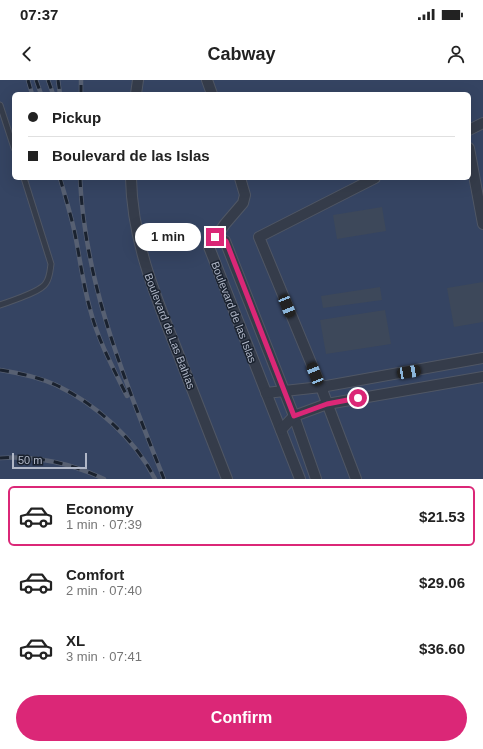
<!DOCTYPE html>
<meta charset="utf-8">
<style>
:root{--surface:#fff;--page:#f6f6f6;--text:#222;--muted:#767676;--line:#e0e0e0;--accent:#db2777}
body{margin:0;font-family:Helvetica,sans-serif;background:var(--page);color:var(--text);height:100vh;display:flex;flex-direction:column;font-size:15px;white-space:nowrap}
*{box-sizing:border-box;margin:0}
p{font-size:13px;color:var(--muted)}
.icon{flex:none;width:22px;height:22px;fill:none;stroke:currentColor;stroke-width:2;stroke-linecap:round;stroke-linejoin:round}
.map{position:relative;height:399px;overflow:hidden}
.side{display:flex;flex-direction:column;background:var(--surface);flex:1}
.side>*{flex:none}
.top-card{position:absolute;left:12px;top:12px;width:459px;height:88px;border-radius:6px;box-shadow:0 4px 16px #0002;display:grid;align-content:center;height:88px;padding:0 16px;background:var(--surface)}
.scale{position:absolute;left:12px;bottom:10px;width:75px;box-sizing:border-box;padding-left:4px;border:2px solid #b0b7c7;border-top:0;font-size:11px;line-height:14px;white-space:nowrap;color:#b0b7c7;-webkit-text-stroke:3px #1a222f;paint-order:stroke}
.end{position:absolute;width:18px;height:18px;margin:-9px;border:5px solid #db2777;background:#fff;box-shadow:0 0 0 2px #fff}
.from{border-radius:50%}
.bubble{position:absolute;height:28px;border-radius:14px;background:var(--surface);box-shadow:0 4px 16px #0002;font-size:13px;font-weight:700;line-height:28px;text-align:center}
.car{position:absolute;width:12px;height:24px;margin:-12px -6px;border-radius:5px;box-shadow:0 0 3px 1px #0007;background:linear-gradient(#222 24%,#8ab4d8 0 40%,#222 0 76%,#8ab4d8 0 86%,#222 0)}
.top-card b{display:flex;align-items:center;gap:14px;height:38px;font-size:15px}
.top-card b+b{border-top:1px solid var(--line)}
.top-card i{width:10px;height:10px;background:var(--text)}
ul{padding:7px 0 0;list-style:none}
li{display:flex;align-items:center;gap:12px;height:60px;margin:0 8px 6px;padding:0 8px;border:2px solid transparent;border-radius:6px}
li div{flex:1}
li b{display:block;font-size:15px}
li em{font-style:normal;font-weight:700}
li.active{border-color:var(--accent)}
li>.icon{width:36px;height:36px;stroke-width:1.5}
.button{display:flex;gap:8px;margin-top:auto;padding:8px 16px}
.button a{flex:1;height:46px;border-radius:24px;background:var(--accent);color:#fff;font-size:16px;font-weight:700;line-height:46px;text-align:center}
.status{display:flex;justify-content:space-between;align-items:center;height:28px;padding:0 20px;background:var(--surface);direction:ltr}
.status svg{height:11px;fill:currentColor}
header{display:flex;justify-content:space-between;align-items:center;height:52px;padding:0 16px;background:var(--surface);font-size:18px;font-weight:700}
.map>svg:first-child{display:block}
.water{fill:#354462;fill-rule:evenodd}
.building{fill:#3d485a}
.lines{fill:none;stroke-linecap:round;stroke-linejoin:round}
.lane-casing{stroke:#505765;stroke-width:7}
.street-casing{stroke:#505765;stroke-width:12}
.lane{stroke:#353c4a;stroke-width:5}
.street{stroke:#353c4a;stroke-width:10}
.rail-casing{stroke:#576072;stroke-width:4.5}
.rail{stroke:#1a222f;stroke-width:3;stroke-dasharray:9;stroke-linecap:butt}
.route{stroke:#db2777;stroke-width:5}
.labels{text-anchor:middle;stroke-width:3;stroke-linejoin:round;paint-order:stroke}
.street-label{font-size:11px;fill:#b0b7c7;stroke:#1a222f}
</style>
<div class="status"><b>07:37</b><svg viewBox="0 0 49 12"><path d="M0 12V9h3v3zM5 12V6h3v6zM10 12V3h3v9zM15 12V0h3v12zM26 1h20v11H26zM47 4h2v5h-2z"/></svg></div>
<header><svg class="icon" aria-label="back" viewBox="0 0 24 24"><path d="M15 5l-7 7 7 7"/></svg>Cabway<svg class="icon" aria-label="person" viewBox="0 0 24 24"><circle cx="12" cy="8" r="4"/><path d="M4 21q1-7 8-7t8 7"/></svg></header>
<div class="map">
<svg width="483" height="399" viewBox="0 0 483 399">
<rect width="100%" height="100%" fill="#212a3a"/>
<path class="water" d="M 0,0 L 483,0 L 483,399 L 0,399 ZM 14,14 L 469,14 L 469,98 L 14,98 Z"/>
<g class="building">
<path d="M 382,127 L 386,151 L 337,159 L 333,135 Z"/>
<path d="M 483,202 L 483,242 L 454,247 L 447,208 Z"/>
<path d="M 380,207 L 382,220 L 323,228 L 321,216 Z"/>
<path d="M 385,230 L 391,264 L 326,274 L 320,240 Z"/>
</g>
<g class="lines">
<defs>
<g id="lane">
<path d="M 0,25 L 14,68"/>
<path d="M 0,225 C 11,221 41,212 46,203 C 50,197 50,191 51,184 L 24,98"/>
</g>
<g id="street">
<path d="M 207,0 L 212,14"/>
<path d="M 136,14 L 138,0"/>
<path d="M 469,50 L 483,43"/>
<path d="M 469,68 L 483,144"/>
<path d="M 131,98 C 132,158 154,213 176,268 C 193,312 210,355 227,399"/>
<path d="M 240,98 L 245,115 L 243,123 L 225,144 L 209,167 L 300,399"/>
<path d="M 215,157 L 225,161 L 294,336 L 316,399"/>
<path d="M 266,313 L 321,307 L 483,278"/>
<path d="M 281,350 L 294,336 L 327,324 L 483,297"/>
<path d="M 356,399 L 321,307 L 259,157 L 375,98"/>
</g>
</defs>
<use href="#lane" class="lane-casing"/>
<use href="#street" class="street-casing"/>
<use href="#lane" class="lane"/>
<use href="#street" class="street"/>
<defs>
<g id="rail">
<path d="M 28,0 L 32,14"/>
<path d="M 36,0 L 41,14"/>
<path d="M 48,0 L 53,14"/>
<path d="M 58,0 L 60,14"/>
<path d="M 81,14 L 81,0"/>
<path d="M 60,98 C 65,116 71,135 75,154 C 80,179 83,204 90,229 C 98,260 113,288 127,316"/>
<path d="M 80,98 C 85,206 125,300 164,399"/>
<path d="M 0,290 C 19,293 38,297 56,305 C 96,324 135,359 155,399"/>
<path d="M 0,378 C 35,375 73,384 104,399"/>
</g>
</defs>
<use href="#rail" class="rail-casing"/>
<use href="#rail" class="rail"/>
</g>
<g class="lines">
<path class="route" d="M 215,157 L 226,161 L 294,336 L 327,324 L 358,318"/>
</g>
<g class="labels">
<g class="street-label">
<text transform="translate(234 232) rotate(69)" y="4">Boulevard de las Islas</text>
<text transform="translate(170 251) rotate(69)" y="4">Boulevard de Las Bahías</text>
</g>
</g>
</svg>
<div class="scale">50 m</div>
<i class="end from" style="left:358px;top:318px"></i>
<i class="end" style="left:215px;top:157px"></i>
<div class="bubble" style="left:135px;top:143px;width:66px">1 min</div>
<i class="car" style="left:287px;top:226px;rotate:158deg"></i>
<i class="car" style="left:409px;top:292px;rotate:80deg"></i>
<i class="car" style="left:315px;top:294px;rotate:338deg"></i>
<div class="top-card">
<b><i class="from"></i>Pickup</b>
<b><i></i>Boulevard de las Islas</b>
</div>
</div>
<section class="side">
<ul>
<li class="active"><svg class="icon" aria-label="car" viewBox="0 0 24 24"><path d="M5 17H2v-5l4-1 3-4h7l3 4 3 1v5h-3M9 17h6M6 11h13"/><circle cx="7" cy="17" r="2"/><circle cx="17" cy="17" r="2"/></svg><div><b>Economy</b><p>1 min · 07:39</p></div><em>$21.53</em></li>
<li><svg class="icon" aria-label="car" viewBox="0 0 24 24"><path d="M5 17H2v-5l4-1 3-4h7l3 4 3 1v5h-3M9 17h6M6 11h13"/><circle cx="7" cy="17" r="2"/><circle cx="17" cy="17" r="2"/></svg><div><b>Comfort</b><p>2 min · 07:40</p></div><em>$29.06</em></li>
<li><svg class="icon" aria-label="car" viewBox="0 0 24 24"><path d="M5 17H2v-5l4-1 3-4h7l3 4 3 1v5h-3M9 17h6M6 11h13"/><circle cx="7" cy="17" r="2"/><circle cx="17" cy="17" r="2"/></svg><div><b>XL</b><p>3 min · 07:41</p></div><em>$36.60</em></li>
</ul>
<div class="button"><a>Confirm</a></div>
</section>
